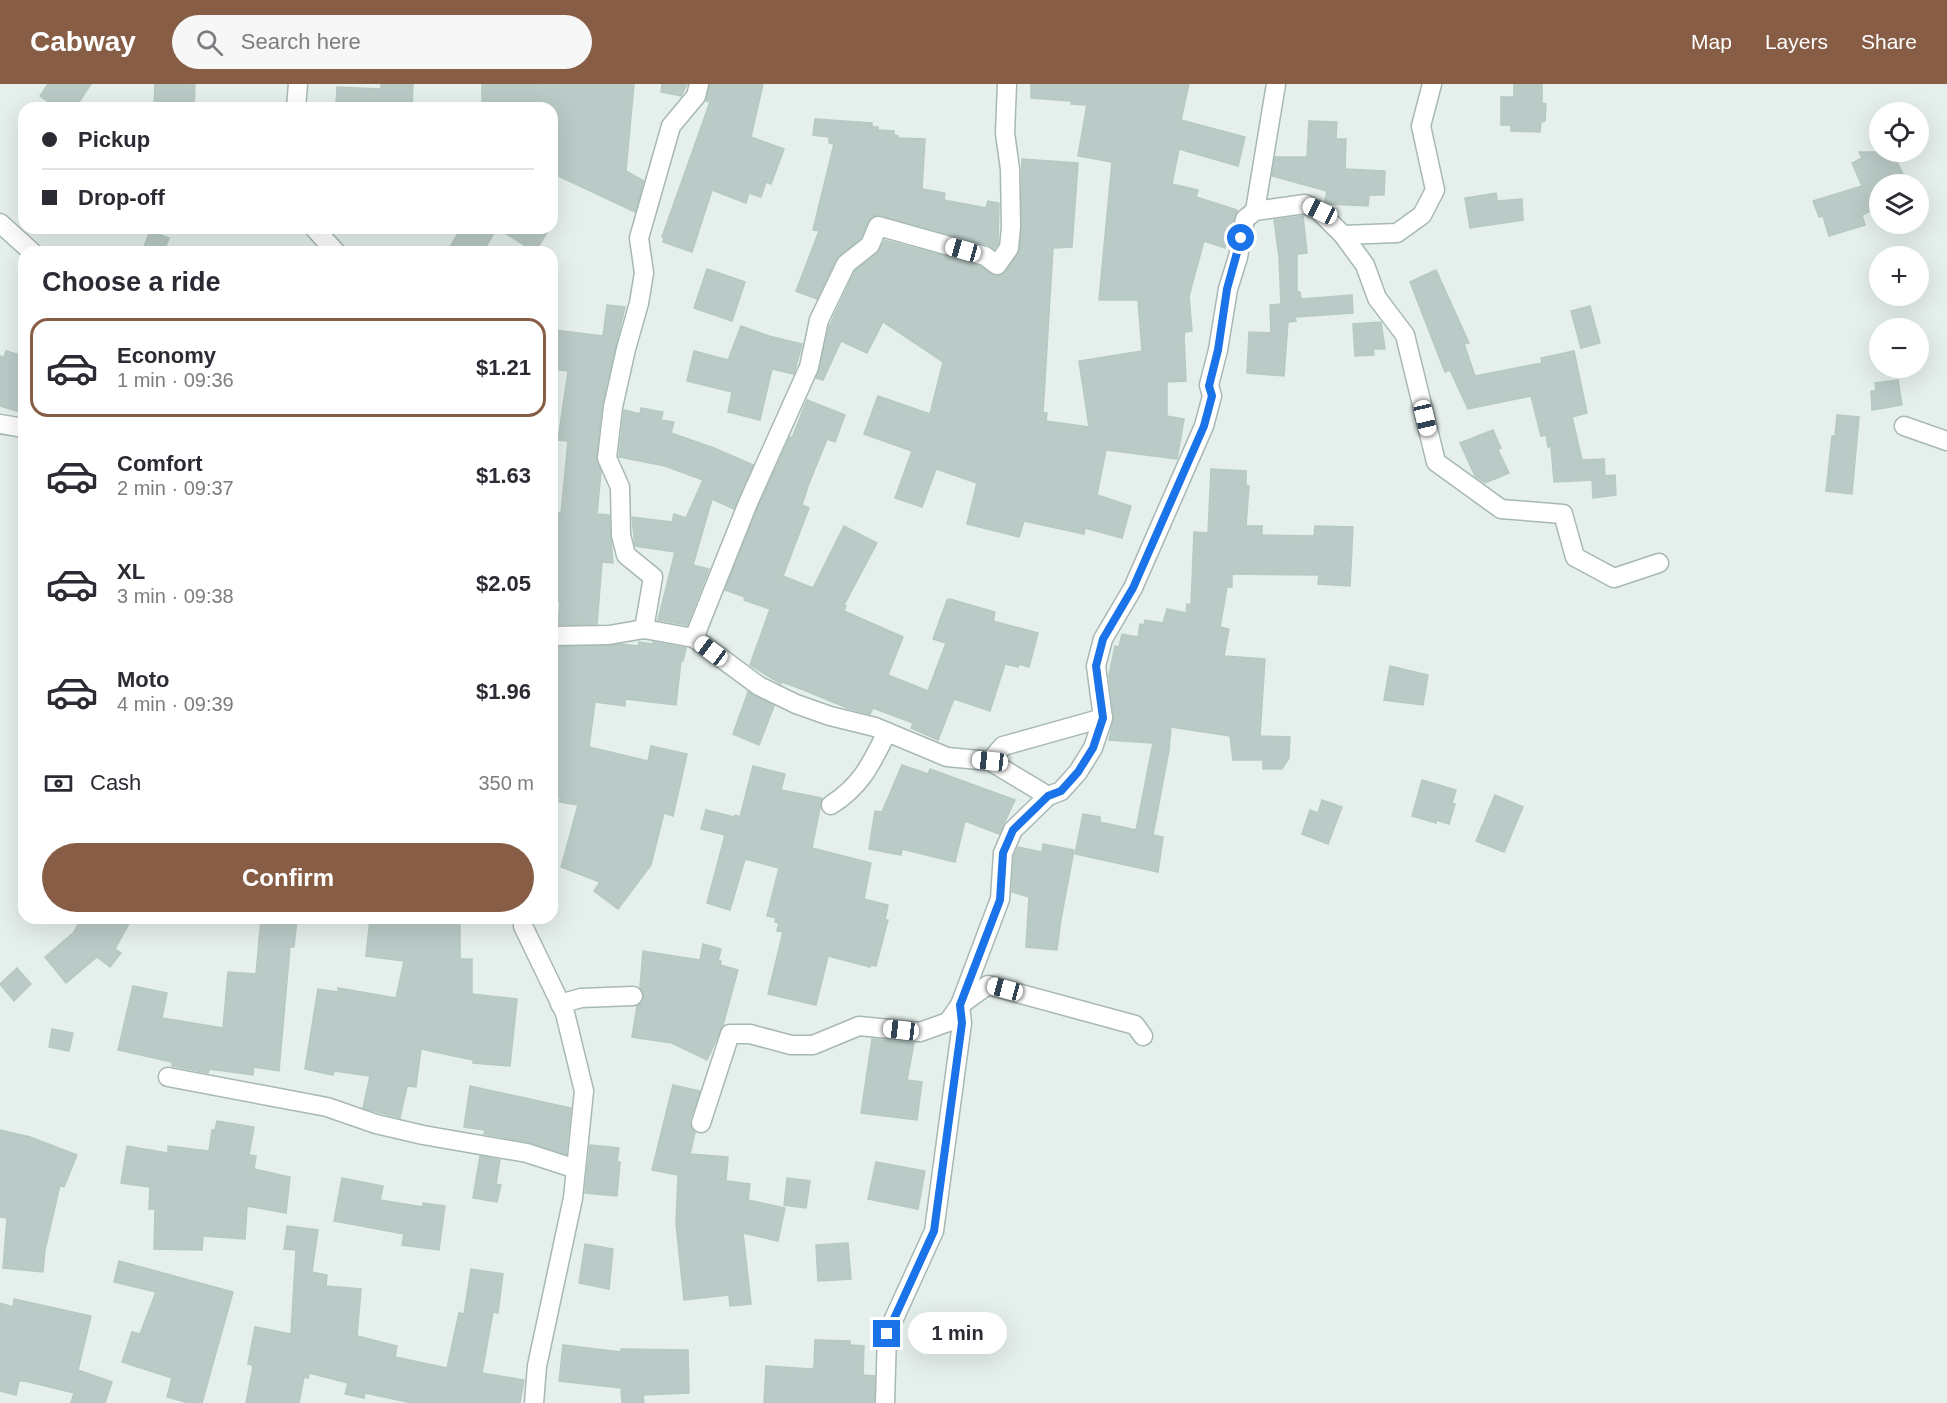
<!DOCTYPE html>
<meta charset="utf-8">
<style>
:root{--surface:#fff;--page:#f7f7f7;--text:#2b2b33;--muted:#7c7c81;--line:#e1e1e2;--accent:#875e45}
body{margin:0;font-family:Arial,sans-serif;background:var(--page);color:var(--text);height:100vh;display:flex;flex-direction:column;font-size:22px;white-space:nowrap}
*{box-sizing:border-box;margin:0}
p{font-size:20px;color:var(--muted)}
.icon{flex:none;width:33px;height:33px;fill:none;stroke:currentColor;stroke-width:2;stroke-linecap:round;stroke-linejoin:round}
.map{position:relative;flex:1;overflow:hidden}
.panel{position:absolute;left:18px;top:162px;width:540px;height:678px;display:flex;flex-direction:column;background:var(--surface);border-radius:18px;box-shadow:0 6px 24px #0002}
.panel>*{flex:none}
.top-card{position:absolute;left:18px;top:18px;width:540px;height:132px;border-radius:18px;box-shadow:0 6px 24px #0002;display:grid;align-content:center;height:132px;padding:0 24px;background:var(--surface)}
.fabs{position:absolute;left:1869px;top:18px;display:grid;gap:12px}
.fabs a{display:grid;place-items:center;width:60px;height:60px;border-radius:50%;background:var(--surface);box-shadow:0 6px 24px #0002;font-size:30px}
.end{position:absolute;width:27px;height:27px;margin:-14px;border:8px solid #1a73e8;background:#fff;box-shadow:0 0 0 3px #fff}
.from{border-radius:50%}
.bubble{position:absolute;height:42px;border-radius:21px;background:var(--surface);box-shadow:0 6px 24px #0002;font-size:20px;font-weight:700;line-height:42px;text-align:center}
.car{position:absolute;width:18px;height:36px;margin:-18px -9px;border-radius:8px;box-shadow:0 0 4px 2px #0007;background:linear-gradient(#fff 24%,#345 0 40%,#fff 0 76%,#345 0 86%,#fff 0)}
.top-card b{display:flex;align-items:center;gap:21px;height:57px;font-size:22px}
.top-card b+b{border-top:2px solid var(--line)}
.top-card i{width:15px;height:15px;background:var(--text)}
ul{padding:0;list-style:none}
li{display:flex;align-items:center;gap:18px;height:99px;margin:0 12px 9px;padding:0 12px;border:3px solid transparent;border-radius:18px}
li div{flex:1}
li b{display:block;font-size:22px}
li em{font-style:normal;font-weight:700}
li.selected{border-color:var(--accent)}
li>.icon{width:54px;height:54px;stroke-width:1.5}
h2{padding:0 24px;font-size:27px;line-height:72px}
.pay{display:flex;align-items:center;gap:15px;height:66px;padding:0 24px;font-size:22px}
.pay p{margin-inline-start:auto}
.action{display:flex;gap:12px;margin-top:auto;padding:12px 24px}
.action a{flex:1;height:69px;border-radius:36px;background:var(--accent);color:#fff;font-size:24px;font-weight:700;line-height:69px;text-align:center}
header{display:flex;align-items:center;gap:36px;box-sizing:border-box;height:84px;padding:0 30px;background:var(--accent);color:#fff}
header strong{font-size:28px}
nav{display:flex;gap:33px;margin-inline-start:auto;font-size:21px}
.search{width:420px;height:54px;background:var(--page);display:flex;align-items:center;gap:15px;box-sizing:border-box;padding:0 21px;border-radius:33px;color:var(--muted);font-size:22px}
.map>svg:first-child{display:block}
.building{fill:#bacac6;stroke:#b7c9c5;stroke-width:1.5}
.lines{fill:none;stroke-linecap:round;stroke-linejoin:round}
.minor-casing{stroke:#a7b8b5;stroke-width:21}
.minor{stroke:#fff;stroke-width:18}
.route{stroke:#1a73e8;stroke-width:8}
</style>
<header>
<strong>Cabway</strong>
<div class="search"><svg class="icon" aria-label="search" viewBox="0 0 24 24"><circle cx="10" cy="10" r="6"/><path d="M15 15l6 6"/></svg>Search here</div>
<nav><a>Map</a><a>Layers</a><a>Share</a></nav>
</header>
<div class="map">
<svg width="1947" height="1319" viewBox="0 0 1947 1319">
<rect width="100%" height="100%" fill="#e5efec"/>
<g class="building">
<path d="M 48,0 L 91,0 L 75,24 L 57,24 L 40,12 Z"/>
<path d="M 155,0 L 195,1 L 194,24 L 154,24 Z"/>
<path d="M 381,0 L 413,0 L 412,24 L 336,21 L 337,3 L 381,5 Z"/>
<path d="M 482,0 L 634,0 L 626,87 L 644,97 L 635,128 L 552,89 L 552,24 L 482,24 Z"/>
<path d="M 662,0 L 687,0 L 681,12 L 661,8 Z"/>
<path d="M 710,0 L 763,0 L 751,53 L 784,65 L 771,100 L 766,98 L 761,113 L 749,109 L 746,119 L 712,106 L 692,168 L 663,158 L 664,154 L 662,153 L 710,18 L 706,17 Z"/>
<path d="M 1031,0 L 1189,0 L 1181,36 L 1245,53 L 1238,82 L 1179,65 L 1172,100 L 1198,106 L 1196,113 L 1237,126 L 1225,164 L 1204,157 L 1189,212 L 1192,247 L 1185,248 L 1184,253 L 1186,297 L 1167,298 L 1167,332 L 1184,335 L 1177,375 L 1106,366 L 1097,411 L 1131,422 L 1122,454 L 1085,444 L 1084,450 L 1024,437 L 1019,453 L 967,440 L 977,399 L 936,385 L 922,423 L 895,414 L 912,367 L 864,350 L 878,312 L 930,330 L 943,278 L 883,238 L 867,269 L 841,257 L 823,296 L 816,294 L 829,243 L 855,187 L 877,169 L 885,156 L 980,182 L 991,190 L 1001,191 L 1006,187 L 1020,165 L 1022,75 L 1078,79 L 1072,163 L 1053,164 L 1043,329 L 1047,329 L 1046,337 L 1089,343 L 1079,277 L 1142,267 L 1138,216 L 1099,216 L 1112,78 L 1078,72 L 1087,21 L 1071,20 L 1071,17 L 1031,14 Z"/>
<path d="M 1514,0 L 1542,0 L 1542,19 L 1546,20 L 1545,37 L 1541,38 L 1540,48 L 1511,47 L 1511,41 L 1501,41 L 1501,13 L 1514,13 Z"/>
<path d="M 815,35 L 872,39 L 872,43 L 878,43 L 878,46 L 894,47 L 894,51 L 898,52 L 898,54 L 925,55 L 922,105 L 945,109 L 944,116 L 986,124 L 988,117 L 999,119 L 998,160 L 994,165 L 988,161 L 875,131 L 868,137 L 861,154 L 836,175 L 817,215 L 796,207 L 819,147 L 813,146 L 834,60 L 829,59 L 829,53 L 813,51 Z"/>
<path d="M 1309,37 L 1337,38 L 1336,55 L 1346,55 L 1345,85 L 1385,87 L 1384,111 L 1369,111 L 1368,122 L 1328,120 L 1325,118 L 1327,107 L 1272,92 L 1275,73 L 1307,73 Z"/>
<path d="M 1859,68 L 1892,68 L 1908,100 L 1880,100 L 1880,139 L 1873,126 L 1862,131 L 1865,141 L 1829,152 L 1823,132 L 1819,133 L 1813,117 L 1862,102 L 1852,79 L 1862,74 Z"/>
<path d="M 1496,109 L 1497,117 L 1522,115 L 1523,136 L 1470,144 L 1465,114 Z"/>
<path d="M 1303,132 L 1307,169 L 1297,170 L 1297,208 L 1300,208 L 1301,215 L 1352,211 L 1353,229 L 1295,233 L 1296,237 L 1288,238 L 1284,292 L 1247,289 L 1249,248 L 1271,249 L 1270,221 L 1281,220 L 1279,173 L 1274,136 Z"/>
<path d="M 461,144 L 550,144 L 535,168 L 497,144 L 483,168 L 447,168 Z"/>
<path d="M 150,147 L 169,154 L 164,168 L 142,168 Z"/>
<path d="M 707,185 L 745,198 L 732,237 L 694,224 Z"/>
<path d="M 1436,186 L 1469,259 L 1464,260 L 1475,292 L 1542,279 L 1541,274 L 1574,267 L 1587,329 L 1572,333 L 1582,376 L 1604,375 L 1605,392 L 1615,391 L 1616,411 L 1593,414 L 1592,396 L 1554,398 L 1551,362 L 1548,363 L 1546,351 L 1541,352 L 1531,312 L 1468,325 L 1450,286 L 1445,288 L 1410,198 Z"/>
<path d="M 607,221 L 625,223 L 602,321 L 596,373 L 601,388 L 597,430 L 609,431 L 613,479 L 602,478 L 597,540 L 558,541 L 560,518 L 552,518 L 552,428 L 561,429 L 568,357 L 558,356 L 568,287 L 552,285 L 555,246 L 603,252 Z"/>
<path d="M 1590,222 L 1600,259 L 1581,264 L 1571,227 Z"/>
<path d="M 1381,238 L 1385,265 L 1373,265 L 1374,271 L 1355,272 L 1353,240 Z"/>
<path d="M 741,242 L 769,252 L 802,260 L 794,290 L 772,285 L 760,336 L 728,328 L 732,308 L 687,297 L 694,267 L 728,276 Z"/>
<path d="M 6,267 L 24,272 L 24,315 L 20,328 L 0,322 L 0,272 L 4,273 Z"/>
<path d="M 1898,296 L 1902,321 L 1872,326 L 1871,307 L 1876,307 L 1875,299 Z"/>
<path d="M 807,316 L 845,331 L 835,358 L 827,355 L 808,402 L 802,421 L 809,424 L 783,492 L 813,504 L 844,442 L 877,459 L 844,521 L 846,522 L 844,527 L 903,553 L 888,591 L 928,607 L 946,559 L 933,555 L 947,516 L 950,515 L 995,528 L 993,537 L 1038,549 L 1029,583 L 1019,580 L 1018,583 L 1005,580 L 990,627 L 954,615 L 938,656 L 911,644 L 913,639 L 873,624 L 870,630 L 847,624 L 804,606 L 782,598 L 781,600 L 750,581 L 770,525 L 744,516 L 745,513 L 725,506 L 758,423 L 790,353 L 792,354 Z"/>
<path d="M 641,324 L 663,328 L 661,336 L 674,338 L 671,349 L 714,364 L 753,381 L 734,425 L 712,415 L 693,481 L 709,485 L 687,541 L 658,536 L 675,468 L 635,462 L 632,433 L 672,438 L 674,430 L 686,434 L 703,396 L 665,382 L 619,373 L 624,326 L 640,330 Z"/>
<path d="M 1837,331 L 1859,333 L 1852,410 L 1826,407 L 1832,352 L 1835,352 Z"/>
<path d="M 1493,346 L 1501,364 L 1498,366 L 1509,389 L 1485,399 L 1475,392 L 1460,359 Z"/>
<path d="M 1211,385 L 1246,387 L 1246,401 L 1249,402 L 1246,442 L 1262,442 L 1262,451 L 1314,452 L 1315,442 L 1353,443 L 1350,502 L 1318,500 L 1319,491 L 1232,490 L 1232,503 L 1227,503 L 1220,543 L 1229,545 L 1224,572 L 1265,575 L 1260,652 L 1290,653 L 1289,674 L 1282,685 L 1263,685 L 1263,676 L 1233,676 L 1230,652 L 1171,643 L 1169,666 L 1153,751 L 1163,753 L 1158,788 L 1075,770 L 1083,730 L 1100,733 L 1100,738 L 1136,746 L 1153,659 L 1109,656 L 1114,633 L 1109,591 L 1115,562 L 1119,563 L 1122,550 L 1138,553 L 1140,540 L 1144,541 L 1145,536 L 1163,539 L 1167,525 L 1186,529 L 1187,520 L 1191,521 L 1194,448 L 1208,449 Z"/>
<path d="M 639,558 L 652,560 L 653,558 L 686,564 L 683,577 L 681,577 L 676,621 L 625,615 L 625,622 L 595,618 L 589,663 L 648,677 L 651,662 L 687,670 L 673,732 L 664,729 L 651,781 L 618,825 L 594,807 L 600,798 L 561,783 L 578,721 L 559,718 L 560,713 L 552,712 L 552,565 L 556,566 L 556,563 L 621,560 L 638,562 Z"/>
<path d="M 1390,582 L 1428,591 L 1423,621 L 1384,616 Z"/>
<path d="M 748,608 L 774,622 L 759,661 L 733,650 Z"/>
<path d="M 902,681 L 928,690 L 930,685 L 1015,716 L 999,750 L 965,737 L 955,778 L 902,765 L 901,771 L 869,765 L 875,727 L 882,728 Z"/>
<path d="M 753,682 L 785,690 L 781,706 L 822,714 L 812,764 L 871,779 L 864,815 L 888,821 L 885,836 L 888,836 L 876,882 L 870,881 L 870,883 L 828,872 L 816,921 L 768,910 L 783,848 L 777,847 L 779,839 L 775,838 L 776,834 L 767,832 L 779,784 L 745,775 L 730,826 L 707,819 L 725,751 L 701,745 L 706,726 L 734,733 L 735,731 L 740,733 Z"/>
<path d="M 1422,696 L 1456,706 L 1452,719 L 1455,720 L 1449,740 L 1436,736 L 1436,739 L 1412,732 Z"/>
<path d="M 1495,711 L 1523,723 L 1504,768 L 1476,757 Z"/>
<path d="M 1322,716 L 1342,723 L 1328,760 L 1302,750 L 1310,726 L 1318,729 Z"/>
<path d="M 1043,760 L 1074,766 L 1061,835 L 1057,866 L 1026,863 L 1029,813 L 1012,808 L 1014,772 L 1018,763 L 1042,768 Z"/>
<path d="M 81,834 L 132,834 L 115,865 L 121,869 L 110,883 L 97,873 L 66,899 L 45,873 L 74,848 Z"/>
<path d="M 261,834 L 297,834 L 294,863 L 290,863 L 279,987 L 254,983 L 253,991 L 209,985 L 208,989 L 172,982 L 172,978 L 118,966 L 133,902 L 167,909 L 162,934 L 223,944 L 228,888 L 256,890 Z"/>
<path d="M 370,834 L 460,834 L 460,875 L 472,875 L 472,910 L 517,915 L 510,982 L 473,979 L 473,976 L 421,965 L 416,1003 L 407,1002 L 400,1034 L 363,1024 L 370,992 L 334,987 L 333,991 L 305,985 L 318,905 L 338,908 L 338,904 L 396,914 L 404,877 L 366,872 Z"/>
<path d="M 703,860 L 721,865 L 718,877 L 721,877 L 720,881 L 738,886 L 723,941 L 707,976 L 672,959 L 632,953 L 637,922 L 643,918 L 644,912 L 640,903 L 643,867 L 700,876 Z"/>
<path d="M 17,884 L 31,900 L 14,917 L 0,900 Z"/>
<path d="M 52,945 L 73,949 L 69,967 L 49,963 Z"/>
<path d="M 872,955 L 914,959 L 907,996 L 922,998 L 917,1036 L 861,1029 Z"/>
<path d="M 673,1001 L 700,1007 L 690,1036 L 690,1042 L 695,1049 L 690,1070 L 728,1073 L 726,1097 L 750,1100 L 748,1116 L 785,1124 L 778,1157 L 743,1149 L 751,1220 L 730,1222 L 729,1211 L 684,1216 L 676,1140 L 678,1091 L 652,1086 Z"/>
<path d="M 470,1002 L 571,1024 L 566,1070 L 529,1058 L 484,1050 L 485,1046 L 464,1043 Z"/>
<path d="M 217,1037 L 254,1043 L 249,1071 L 256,1072 L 254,1085 L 290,1093 L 286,1129 L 247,1122 L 245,1155 L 203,1152 L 202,1166 L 154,1165 L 155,1125 L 149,1125 L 150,1103 L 121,1099 L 127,1062 L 168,1069 L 168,1062 L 209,1067 L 212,1046 L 215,1046 Z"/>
<path d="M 0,1046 L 30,1053 L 77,1071 L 64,1103 L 60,1101 L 45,1166 L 43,1188 L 3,1184 L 7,1134 L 0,1133 Z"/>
<path d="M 590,1061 L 619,1064 L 617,1078 L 620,1078 L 617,1112 L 585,1109 Z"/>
<path d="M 480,1072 L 500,1076 L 496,1100 L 501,1101 L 497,1118 L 473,1114 Z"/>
<path d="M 876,1078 L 925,1087 L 918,1125 L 868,1115 Z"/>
<path d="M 342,1094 L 383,1102 L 380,1116 L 423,1123 L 423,1119 L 445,1122 L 439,1166 L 402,1161 L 404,1150 L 334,1137 Z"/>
<path d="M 787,1094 L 810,1097 L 806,1124 L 784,1121 Z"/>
<path d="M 287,1142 L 318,1146 L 312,1188 L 327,1191 L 326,1202 L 361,1205 L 357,1252 L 397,1262 L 395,1273 L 447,1284 L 459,1229 L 464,1230 L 471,1185 L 503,1190 L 498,1229 L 493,1228 L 482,1289 L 524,1296 L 520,1319 L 412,1319 L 365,1309 L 364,1314 L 345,1310 L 348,1299 L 309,1289 L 308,1294 L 304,1293 L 299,1319 L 246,1319 L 253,1283 L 252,1281 L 248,1280 L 255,1243 L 291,1250 L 296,1166 L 284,1165 Z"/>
<path d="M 848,1159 L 851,1195 L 818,1197 L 816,1161 Z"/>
<path d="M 585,1160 L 613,1165 L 609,1205 L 579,1199 Z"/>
<path d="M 119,1177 L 233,1208 L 202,1319 L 189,1319 L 167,1313 L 172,1294 L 122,1278 L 132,1248 L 140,1250 L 156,1208 L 114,1198 Z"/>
<path d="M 14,1215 L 91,1232 L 78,1286 L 112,1298 L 105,1319 L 71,1319 L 74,1309 L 25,1297 L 19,1297 L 16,1311 L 0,1307 L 0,1219 L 13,1223 Z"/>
<path d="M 815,1256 L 850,1257 L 850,1261 L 864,1262 L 863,1291 L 875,1292 L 874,1319 L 764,1319 L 766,1282 L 812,1285 L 814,1283 Z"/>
<path d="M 563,1261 L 621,1268 L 621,1265 L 688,1266 L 689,1309 L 643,1311 L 644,1319 L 622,1319 L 621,1304 L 559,1297 Z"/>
</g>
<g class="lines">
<defs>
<g id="minor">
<path d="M 296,24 L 298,0"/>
<path d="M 1255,127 L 1276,0"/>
<path d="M 0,139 L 32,168"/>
<path d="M 314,144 L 336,168"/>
<path d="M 1343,151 L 1365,181 L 1377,214 L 1405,251 L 1436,378 L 1501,425 L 1563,430 L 1575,473 L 1614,494 L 1659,479"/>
<path d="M 0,340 L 24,344"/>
<path d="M 1904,342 L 1947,357"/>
<path d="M 644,545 L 653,493 L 626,471 L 621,451 L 620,403 L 607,374 L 613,323 L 626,265 L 639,219 L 644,189 L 639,154 L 671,42 L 696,12 L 699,0"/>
<path d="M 552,552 L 609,551 L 644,545 L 694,554 L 759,602 L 796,620 L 830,632 L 875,643 L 947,673 L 990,677 L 1048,712 L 1013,746 L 1003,769 L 1000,815 L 960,921 L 962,939 L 934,1147 L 887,1250 L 885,1319"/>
<path d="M 694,554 L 748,419 L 809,283 L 819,236 L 846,180 L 870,161 L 878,142 L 985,172 L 997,181 L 1009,164 L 1011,143 L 1010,85 L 1005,49 L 1007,0"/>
<path d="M 990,677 L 1003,662 L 1103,634"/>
<path d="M 1048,712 L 1061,707 L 1078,688 L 1093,664 L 1103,634 L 1096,582 L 1103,555 L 1133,504 L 1204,342 L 1212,312 L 1209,301 L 1218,266 L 1228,205 L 1238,173 L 1245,135 L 1255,127 L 1305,120 L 1319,127 L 1343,151 L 1397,149 L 1422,131 L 1435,106 L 1421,42 L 1432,0"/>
<path d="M 831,721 C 862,701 871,680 887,648"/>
<path d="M 524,834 L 523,842 L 565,929 L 584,1007 L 573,1114 L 537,1282 L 534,1319"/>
<path d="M 560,920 L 581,914 L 633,912"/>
<path d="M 168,993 L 327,1023 L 376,1040 L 423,1051 L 527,1069 L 576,1085"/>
<path d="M 701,1039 L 730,950 L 750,950 L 791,961 L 813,961 L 859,942 L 920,948 L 948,938 L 960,921 L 988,901 L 1135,941 L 1143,952"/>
</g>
</defs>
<use href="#minor" class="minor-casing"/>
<use href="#minor" class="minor"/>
</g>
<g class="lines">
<path class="route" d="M 887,1250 L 934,1147 L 962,939 L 960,921 L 1000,816 L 1003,769 L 1013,746 L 1048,712 L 1061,707 L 1078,688 L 1093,664 L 1103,634 L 1096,582 L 1103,555 L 1133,504 L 1204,342 L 1212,312 L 1209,302 L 1218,266 L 1227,205 L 1241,154"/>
</g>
</svg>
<div class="fabs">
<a><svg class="icon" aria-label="locate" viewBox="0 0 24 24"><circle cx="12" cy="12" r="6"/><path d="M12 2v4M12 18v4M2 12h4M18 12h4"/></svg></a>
<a><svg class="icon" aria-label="layers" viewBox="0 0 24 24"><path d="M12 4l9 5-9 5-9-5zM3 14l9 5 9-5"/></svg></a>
<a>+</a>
<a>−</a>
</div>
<i class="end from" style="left:1241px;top:154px"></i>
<i class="end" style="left:887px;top:1250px"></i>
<div class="bubble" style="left:908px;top:1228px;width:99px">1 min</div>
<i class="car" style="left:1320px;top:127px;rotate:296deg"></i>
<i class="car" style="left:963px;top:166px;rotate:286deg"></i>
<i class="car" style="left:1425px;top:334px;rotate:167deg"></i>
<i class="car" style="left:711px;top:567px;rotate:307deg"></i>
<i class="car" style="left:990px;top:677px;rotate:276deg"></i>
<i class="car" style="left:1005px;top:905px;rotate:285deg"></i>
<i class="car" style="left:901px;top:946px;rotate:277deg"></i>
<div class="top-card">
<b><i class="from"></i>Pickup</b>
<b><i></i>Drop-off</b>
</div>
<section class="panel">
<h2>Choose a ride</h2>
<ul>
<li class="selected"><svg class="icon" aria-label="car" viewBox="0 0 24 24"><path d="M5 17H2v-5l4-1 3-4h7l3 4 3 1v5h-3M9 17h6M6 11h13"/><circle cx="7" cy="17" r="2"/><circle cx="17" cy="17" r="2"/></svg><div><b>Economy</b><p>1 min · 09:36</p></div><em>$1.21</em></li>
<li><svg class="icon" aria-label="car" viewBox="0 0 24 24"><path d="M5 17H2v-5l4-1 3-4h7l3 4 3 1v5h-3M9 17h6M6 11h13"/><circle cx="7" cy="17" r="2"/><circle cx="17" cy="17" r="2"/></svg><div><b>Comfort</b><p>2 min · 09:37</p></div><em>$1.63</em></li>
<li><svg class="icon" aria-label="car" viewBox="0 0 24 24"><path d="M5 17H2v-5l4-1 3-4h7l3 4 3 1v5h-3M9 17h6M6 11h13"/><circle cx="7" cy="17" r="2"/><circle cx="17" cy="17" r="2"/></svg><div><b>XL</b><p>3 min · 09:38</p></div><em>$2.05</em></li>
<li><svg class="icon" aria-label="car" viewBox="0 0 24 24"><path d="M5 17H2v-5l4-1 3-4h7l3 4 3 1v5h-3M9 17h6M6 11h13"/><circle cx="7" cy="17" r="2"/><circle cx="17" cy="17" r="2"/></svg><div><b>Moto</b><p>4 min · 09:39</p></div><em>$1.96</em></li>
</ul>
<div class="pay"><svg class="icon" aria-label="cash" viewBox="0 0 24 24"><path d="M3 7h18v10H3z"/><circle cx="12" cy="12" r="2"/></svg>Cash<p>350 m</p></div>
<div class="action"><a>Confirm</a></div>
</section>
</div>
